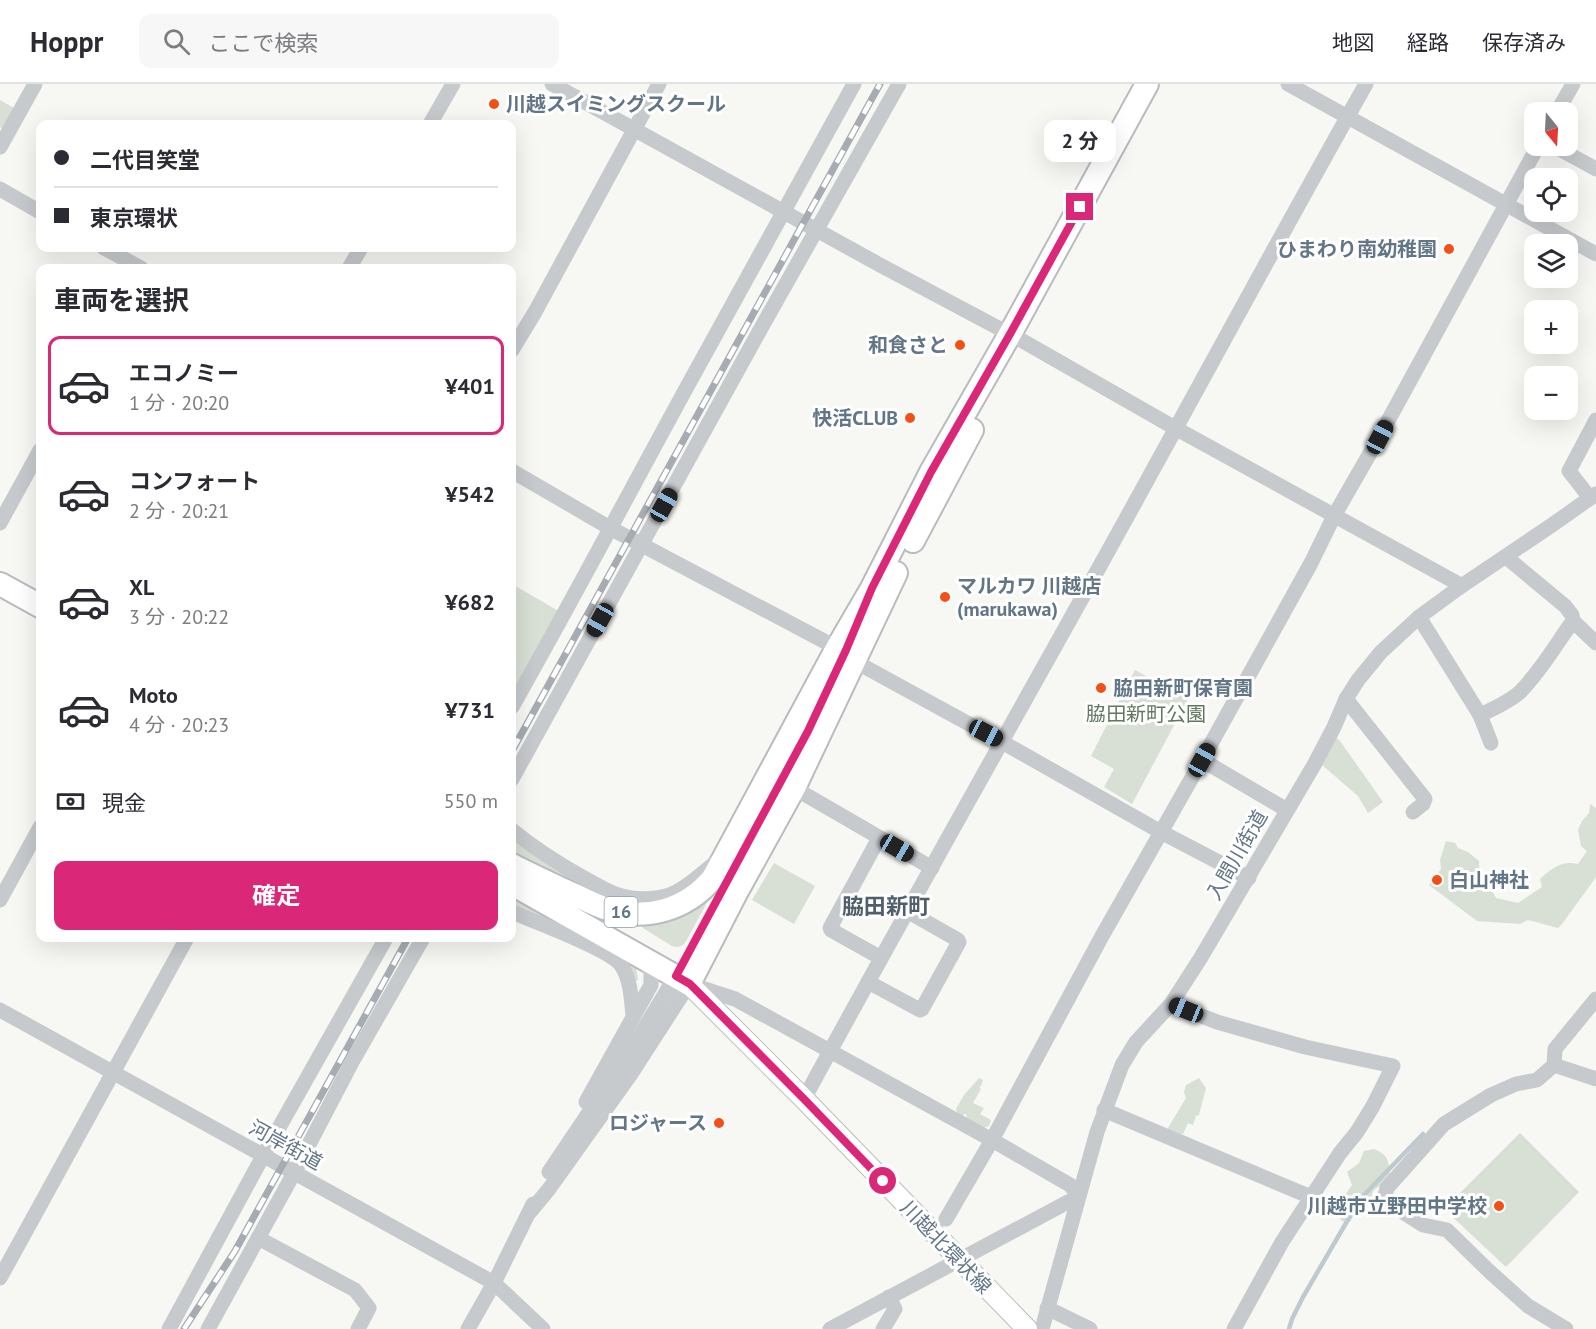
<!DOCTYPE html>
<html lang="ja">
<meta charset="utf-8">
<style>
:root{--surface:#fff;--page:#f7f7f7;--text:#2b2b33;--muted:#7c7c81;--line:#e1e1e2;--accent:#db2777}
body{margin:0;font-family:"PT Sans","Noto Sans JP",sans-serif;background:var(--page);color:var(--text);height:100vh;display:flex;flex-direction:column;font-size:22px;white-space:nowrap}
*{box-sizing:border-box;margin:0}
p{font-size:20px;color:var(--muted)}
.icon{flex:none;width:33px;height:33px;fill:none;stroke:currentColor;stroke-width:2;stroke-linecap:round;stroke-linejoin:round}
.map{position:relative;flex:1;overflow:hidden}
.sheet{position:absolute;left:36px;top:180px;width:480px;height:678px;display:flex;flex-direction:column;background:var(--surface);border-radius:12px;box-shadow:0 6px 24px #0002}
.sheet>*{flex:none}
.banner{position:absolute;left:36px;top:36px;width:480px;height:132px;border-radius:12px;box-shadow:0 6px 24px #0002;display:grid;align-content:center;height:132px;padding:0 18px;background:var(--surface)}
.needle{width:39px;rotate:162deg}
.tools{position:absolute;left:1524px;top:18px;display:grid;gap:12px}
.tools a{display:grid;place-items:center;width:54px;height:54px;border-radius:12px;background:var(--surface);box-shadow:0 6px 24px #0002;font-size:30px}
.end{position:absolute;width:27px;height:27px;margin:-14px;border:8px solid #db2777;background:#fff;box-shadow:0 0 0 3px #fff}
.from{border-radius:50%}
.bubble{position:absolute;height:42px;border-radius:12px;background:var(--surface);box-shadow:0 6px 24px #0002;font-size:20px;font-weight:700;line-height:42px;text-align:center}
.car{position:absolute;width:18px;height:36px;margin:-18px -9px;border-radius:8px;box-shadow:0 0 4px 2px #0007;background:linear-gradient(#222 24%,#8ab4d8 0 40%,#222 0 76%,#8ab4d8 0 86%,#222 0)}
.banner b{display:flex;align-items:center;gap:21px;height:57px;font-size:22px}
.banner b+b{border-top:2px solid var(--line)}
.banner i{width:15px;height:15px;background:var(--text)}
ul{padding:0;list-style:none}
li{display:flex;align-items:center;gap:18px;height:99px;margin:0 12px 9px;padding:0 6px;border:3px solid transparent;border-radius:12px}
li div{flex:1}
li b{display:block;font-size:22px}
li em{font-style:normal;font-weight:700}
li.active{border-color:var(--accent)}
li>.icon{width:54px;height:54px;stroke-width:1.5}
h2{padding:0 18px;font-size:27px;line-height:72px}
.pay{display:flex;align-items:center;gap:15px;height:66px;padding:0 18px;font-size:22px}
.pay p{margin-inline-start:auto}
.cta{display:flex;gap:12px;margin-top:auto;padding:12px 18px}
.cta a{flex:1;height:69px;border-radius:12px;background:var(--accent);color:#fff;font-size:24px;font-weight:700;line-height:69px;text-align:center}
header{display:flex;align-items:center;gap:36px;box-sizing:border-box;height:84px;padding:0 30px;background:var(--surface);border-bottom:2px solid var(--line)}
header strong{font-size:28px}
nav{display:flex;gap:33px;margin-inline-start:auto;font-size:21px}
.search{width:420px;height:54px;background:var(--page);display:flex;align-items:center;gap:15px;box-sizing:border-box;padding:0 21px;border-radius:12px;color:var(--muted);font-size:22px}
.map>svg:first-child{display:block}
.green{fill:#d8dfd4}
.lines{fill:none;stroke-linecap:round;stroke-linejoin:round}
.stream{stroke:#bfcad0;stroke-width:4.5}
.major-casing{stroke:#b9bdc1;stroke-width:22}
.highway-casing{stroke:#b8bcbf;stroke-width:26}
.minor{stroke:#c6cacd;stroke-width:15}
.major{stroke:#fff;stroke-width:20}
.highway{stroke:#fff;stroke-width:22}
.rail-casing{stroke:#a6acb2;stroke-width:7}
.rail{stroke:#fff;stroke-width:4.5;stroke-dasharray:14;stroke-linecap:butt}
.route{stroke:#db2777;stroke-width:8}
.poi-dot{fill:#f54f15;stroke:#fff;stroke-width:2}
.labels{text-anchor:middle;stroke-width:6;stroke-linejoin:round;paint-order:stroke}
.shield{fill:#fff;stroke:#929fab;stroke-width:1.5}
.shield-label{font-size:18px;font-weight:bold;fill:#637687}
.poi-label{font-size:20px;font-weight:bold;fill:#637687;stroke:#fff;text-anchor:end}
.park-label{font-size:20px;fill:#63795e;stroke:#fff}
.street-label{font-size:20px;fill:#637687;stroke:#fff}
.quarter-label{font-size:22px;font-weight:bold;fill:#515f6c;stroke:#fff}
</style>
<header>
<strong>Hoppr</strong>
<div class="search"><svg class="icon" aria-label="search" viewBox="0 0 24 24"><circle cx="10" cy="10" r="6"/><path d="M15 15l6 6"/></svg>ここで検索</div>
<nav><a>地図</a><a>経路</a><a>保存済み</a></nav>
</header>
<div class="map">
<svg width="1596" height="1245" viewBox="0 0 1596 1245">
<rect width="100%" height="100%" fill="#f7f7f3"/>
<g class="green">
<path d="M 0,16 L 14,24 L 3,45 L 0,43 Z"/>
<path d="M 512,500 L 562,529 L 512,620 Z"/>
<path d="M 1135,586 L 1188,615 L 1132,720 L 1104,703 L 1114,685 L 1091,672 Z"/>
<path d="M 1335,653 L 1340,657 L 1383,718 L 1368,729 L 1358,712 L 1321,680 Z"/>
<path d="M 1590,720 L 1596,724 L 1596,793 L 1562,840 L 1558,844 L 1528,836 L 1520,840 L 1477,837 L 1429,801 L 1441,785 L 1440,776 L 1446,757 L 1455,759 L 1458,764 L 1468,768 L 1479,777 C 1478,792 1489,801 1496,814 L 1518,819 L 1542,803 L 1540,795 C 1551,785 1562,776 1578,780 L 1587,767 L 1581,762 L 1578,746 L 1582,737 L 1589,729 Z"/>
<path d="M 512,752 L 631,823 L 512,773 Z"/>
<path d="M 774,779 L 815,802 L 794,840 L 752,816 Z"/>
<path d="M 512,808 L 636,883 L 638,896 L 634,898 L 628,880 L 512,826 Z"/>
<path d="M 710,813 L 685,859 C 681,863 677,864 672,862 L 643,844 L 642,841 L 685,830 Z"/>
<path d="M 979,994 L 983,996 L 981,1002 L 979,1003 L 981,1005 L 973,1019 L 984,1024 L 980,1030 L 991,1036 L 989,1042 L 983,1044 L 967,1034 L 966,1030 L 964,1030 L 963,1032 L 957,1029 L 956,1025 L 964,1011 Z"/>
<path d="M 1199,994 L 1206,1004 L 1199,1031 L 1196,1032 L 1193,1041 L 1188,1039 L 1183,1050 L 1180,1051 L 1168,1046 L 1168,1044 L 1186,1014 L 1184,1008 L 1186,1001 Z"/>
<path d="M 1520,1049 L 1579,1108 L 1506,1183 L 1444,1125 Z"/>
<path d="M 1374,1065 C 1388,1071 1388,1075 1390,1090 C 1388,1092 1387,1095 1385,1098 C 1378,1106 1374,1100 1371,1115 L 1363,1118 L 1363,1122 L 1355,1129 L 1350,1138 L 1342,1137 L 1334,1127 L 1352,1101 L 1347,1088 L 1359,1079 L 1364,1067 Z"/>
</g>
<g class="lines">
<path class="stream" d="M 1289,1245 L 1292,1235 L 1303,1213 L 1353,1127 L 1365,1110 L 1423,1050"/>
<defs>
<path id="major" d="M 689,900 L 804,1015 L 1027,1245"/>
<g id="highway">
<path d="M 913,457 L 972,346"/>
<path d="M 0,500 L 40,522"/>
<path d="M 512,781 C 531,791 551,800 570,809 C 582,814 593,820 604,824 C 645,838 686,826 713,794 L 837,564 L 872,504 L 931,388 L 1010,250 L 1147,0"/>
<path d="M 512,800 L 689,900"/>
<path d="M 689,900 L 736,809 L 794,704 L 896,489"/>
</g>
</defs>
<use href="#major" class="major-casing"/>
<use href="#highway" class="highway-casing"/>
<g class="minor">
<path d="M 552,0 L 880,181 L 1021,256 L 1175,344 L 1457,499 L 1460,503"/>
<path d="M 1288,0 L 1596,170"/>
<path d="M 1557,28 L 1573,0"/>
<path d="M 430,40 L 453,0"/>
<path d="M 1554,62 L 1596,85"/>
<path d="M 0,63 L 35,0"/>
<path d="M 0,105 L 40,128"/>
<path d="M 104,164 L 141,184"/>
<path d="M 349,184 L 361,164"/>
<path d="M 512,266 L 535,228 L 659,0"/>
<path d="M 512,387 L 610,444 L 837,564"/>
<path d="M 1590,414 L 1569,387 L 1596,336"/>
<path d="M 0,439 L 40,366"/>
<path d="M 1506,473 L 1565,522 L 1572,531 L 1573,537 L 1596,559"/>
<path d="M 1419,533 L 1480,631 L 1491,659"/>
<path d="M 854,577 L 1002,658 L 1161,748 L 1249,794"/>
<path d="M 1346,615 L 1425,715 L 1423,720 L 1413,728"/>
<path d="M 512,623 C 572,517 629,409 688,301 C 743,201 799,101 854,0"/>
<path d="M 1480,631 C 1493,625 1509,618 1520,608 C 1541,587 1556,560 1573,537"/>
<path d="M 1202,676 L 1287,726"/>
<path d="M 512,695 L 765,237 L 899,0"/>
<path d="M 794,704 L 932,784"/>
<path d="M 512,746 C 534,764 559,780 584,794 C 596,800 609,809 622,812 C 637,816 656,816 672,810 C 689,803 705,786 720,775"/>
<path d="M 879,754 L 830,844 L 831,846 L 881,874"/>
<path d="M 0,816 L 40,743"/>
<path d="M 512,828 C 533,837 610,865 621,881 C 631,896 631,914 633,931"/>
<path d="M 868,898 L 920,926 L 922,925 L 959,858 L 958,856 L 907,827"/>
<path d="M 1171,920 L 1217,938 L 1305,963 L 1393,982 L 1373,1022 L 1357,1048 L 1340,1069 L 1282,1158 L 1234,1245"/>
<path d="M 0,926 L 494,1199 L 543,1245"/>
<path d="M 1554,981 L 1596,995"/>
<path d="M 804,1015 C 901,836 1002,658 1101,480 C 1190,320 1276,159 1366,0"/>
<path d="M 586,1018 L 651,901 L 651,887 L 643,875"/>
<path d="M 1104,1026 L 1311,1113"/>
<path d="M 549,1088 L 631,966 L 676,892"/>
<path d="M 530,1128 L 549,1105 L 631,990 L 689,900 L 735,915 L 992,1056 L 1070,1101 L 1079,1112 L 830,1245"/>
<path d="M 946,1135 L 992,1056 L 1102,852 L 1202,676 L 1311,479 L 1334,432 L 1377,357 L 1538,62"/>
<path d="M 258,1154 L 355,1206 L 369,1224 L 358,1245"/>
<path d="M 0,1194 L 187,854"/>
<path d="M 1047,1224 L 1090,1245"/>
<path d="M 169,1245 L 263,1072 L 386,854"/>
<path d="M 208,1245 L 294,1089 L 352,978 L 423,854"/>
<path d="M 468,1245 L 494,1199 L 533,1120"/>
<path d="M 883,1245 L 895,1225 L 889,1213"/>
<path d="M 1042,1245 L 1097,1048 L 1122,981 L 1136,958 L 1171,920 L 1200,875 L 1314,681 L 1334,643 L 1346,615 L 1358,596 L 1381,568 L 1419,533 L 1460,503 L 1552,441 L 1596,410"/>
<path d="M 1566,1245 L 1528,1222 L 1490,1188 L 1447,1146 L 1423,1141 L 1384,1116 L 1387,1104 L 1444,1040 L 1491,1011 L 1516,1000 L 1537,996 L 1554,981 L 1555,965 L 1596,915"/>
</g>
<use href="#major" class="major"/>
<use href="#highway" class="highway"/>
<defs>
<g id="rail">
<path d="M 512,667 L 880,0"/>
<path d="M 184,1245 L 235,1167 L 408,854"/>
</g>
</defs>
<use href="#rail" class="rail-casing"/>
<use href="#rail" class="rail"/>
</g>
<g class="lines">
<path class="route" d="M 883,1097 L 804,1015 L 690,900 L 676,892 L 808,647 L 846,566 L 872,504 L 931,388 L 1010,250 L 1080,123"/>
</g>
<g class="poi-dot">
<circle cx="494" cy="20" r="6"/>
<circle cx="1449" cy="165" r="6"/>
<circle cx="960" cy="261" r="6"/>
<circle cx="910" cy="334" r="6"/>
<circle cx="945" cy="513" r="6"/>
<circle cx="1101" cy="604" r="6"/>
<circle cx="1437" cy="796" r="6"/>
<circle cx="719" cy="1039" r="6"/>
<circle cx="1499" cy="1122" r="6"/>
</g>
<g class="labels">
<rect class="shield" x="604.5" y="813" width="33" height="30" rx="4.5"/>
<g class="shield-label">
<text x="621" y="834">16</text>
</g>
<g class="poi-label">
<text x="506" y="27" text-anchor="start">川越スイミングスクール</text>
<text x="1437" y="172">ひまわり南幼稚園</text>
<text x="948" y="268">和食さと</text>
<text x="898" y="341">快活CLUB</text>
<text x="957" y="509" text-anchor="start">マルカワ 川越店<tspan x="957" dy="23">(marukawa)</tspan></text>
<text x="1113" y="611" text-anchor="start">脇田新町保育園</text>
<text x="1449" y="803" text-anchor="start">白山神社</text>
<text x="707" y="1046">ロジャース</text>
<text x="1487" y="1129">川越市立野田中学校</text>
</g>
<g class="park-label">
<text x="1146" y="637">脇田新町公園</text>
</g>
<g class="street-label">
<text transform="translate(1237 771) rotate(-60)" y="7">入間川街道</text>
<text transform="translate(286 1061) rotate(29)" y="7">河岸街道</text>
<text transform="translate(946 1163) rotate(46)" y="7">川越北環状線</text>
</g>
<g class="quarter-label">
<text x="886" y="830">脇田新町</text>
</g>
</g>
</svg>
<div class="tools">
<a><svg class="needle" viewBox="-14 -14 28 28"><path d="M0-13l5 13h-10z" fill="#e53935"/><path d="M0 13l5-13h-10z" fill="#7c7c81"/></svg></a>
<a><svg class="icon" aria-label="locate" viewBox="0 0 24 24"><circle cx="12" cy="12" r="6"/><path d="M12 2v4M12 18v4M2 12h4M18 12h4"/></svg></a>
<a><svg class="icon" aria-label="layers" viewBox="0 0 24 24"><path d="M12 4l9 5-9 5-9-5zM3 14l9 5 9-5"/></svg></a>
<a>+</a>
<a>−</a>
</div>
<i class="end from" style="left:883px;top:1097px"></i>
<i class="end" style="left:1080px;top:123px"></i>
<div class="bubble" style="left:1044px;top:36px;width:72px">2 分</div>
<i class="car" style="left:1380px;top:353px;rotate:28deg"></i>
<i class="car" style="left:664px;top:421px;rotate:29deg"></i>
<i class="car" style="left:600px;top:536px;rotate:209deg"></i>
<i class="car" style="left:986px;top:649px;rotate:118deg"></i>
<i class="car" style="left:1202px;top:676px;rotate:29deg"></i>
<i class="car" style="left:897px;top:764px;rotate:120deg"></i>
<i class="car" style="left:1186px;top:926px;rotate:292deg"></i>
<div class="banner">
<b><i class="from"></i>二代目笑堂</b>
<b><i></i>東京環状</b>
</div>
<section class="sheet">
<h2>車両を選択</h2>
<ul>
<li class="active"><svg class="icon" aria-label="car" viewBox="0 0 24 24"><path d="M5 17H2v-5l4-1 3-4h7l3 4 3 1v5h-3M9 17h6M6 11h13"/><circle cx="7" cy="17" r="2"/><circle cx="17" cy="17" r="2"/></svg><div><b>エコノミー</b><p>1 分 · 20:20</p></div><em>¥401</em></li>
<li><svg class="icon" aria-label="car" viewBox="0 0 24 24"><path d="M5 17H2v-5l4-1 3-4h7l3 4 3 1v5h-3M9 17h6M6 11h13"/><circle cx="7" cy="17" r="2"/><circle cx="17" cy="17" r="2"/></svg><div><b>コンフォート</b><p>2 分 · 20:21</p></div><em>¥542</em></li>
<li><svg class="icon" aria-label="car" viewBox="0 0 24 24"><path d="M5 17H2v-5l4-1 3-4h7l3 4 3 1v5h-3M9 17h6M6 11h13"/><circle cx="7" cy="17" r="2"/><circle cx="17" cy="17" r="2"/></svg><div><b>XL</b><p>3 分 · 20:22</p></div><em>¥682</em></li>
<li><svg class="icon" aria-label="car" viewBox="0 0 24 24"><path d="M5 17H2v-5l4-1 3-4h7l3 4 3 1v5h-3M9 17h6M6 11h13"/><circle cx="7" cy="17" r="2"/><circle cx="17" cy="17" r="2"/></svg><div><b>Moto</b><p>4 分 · 20:23</p></div><em>¥731</em></li>
</ul>
<div class="pay"><svg class="icon" aria-label="cash" viewBox="0 0 24 24"><path d="M3 7h18v10H3z"/><circle cx="12" cy="12" r="2"/></svg>現金<p>550 m</p></div>
<div class="cta"><a>確定</a></div>
</section>
</div>
